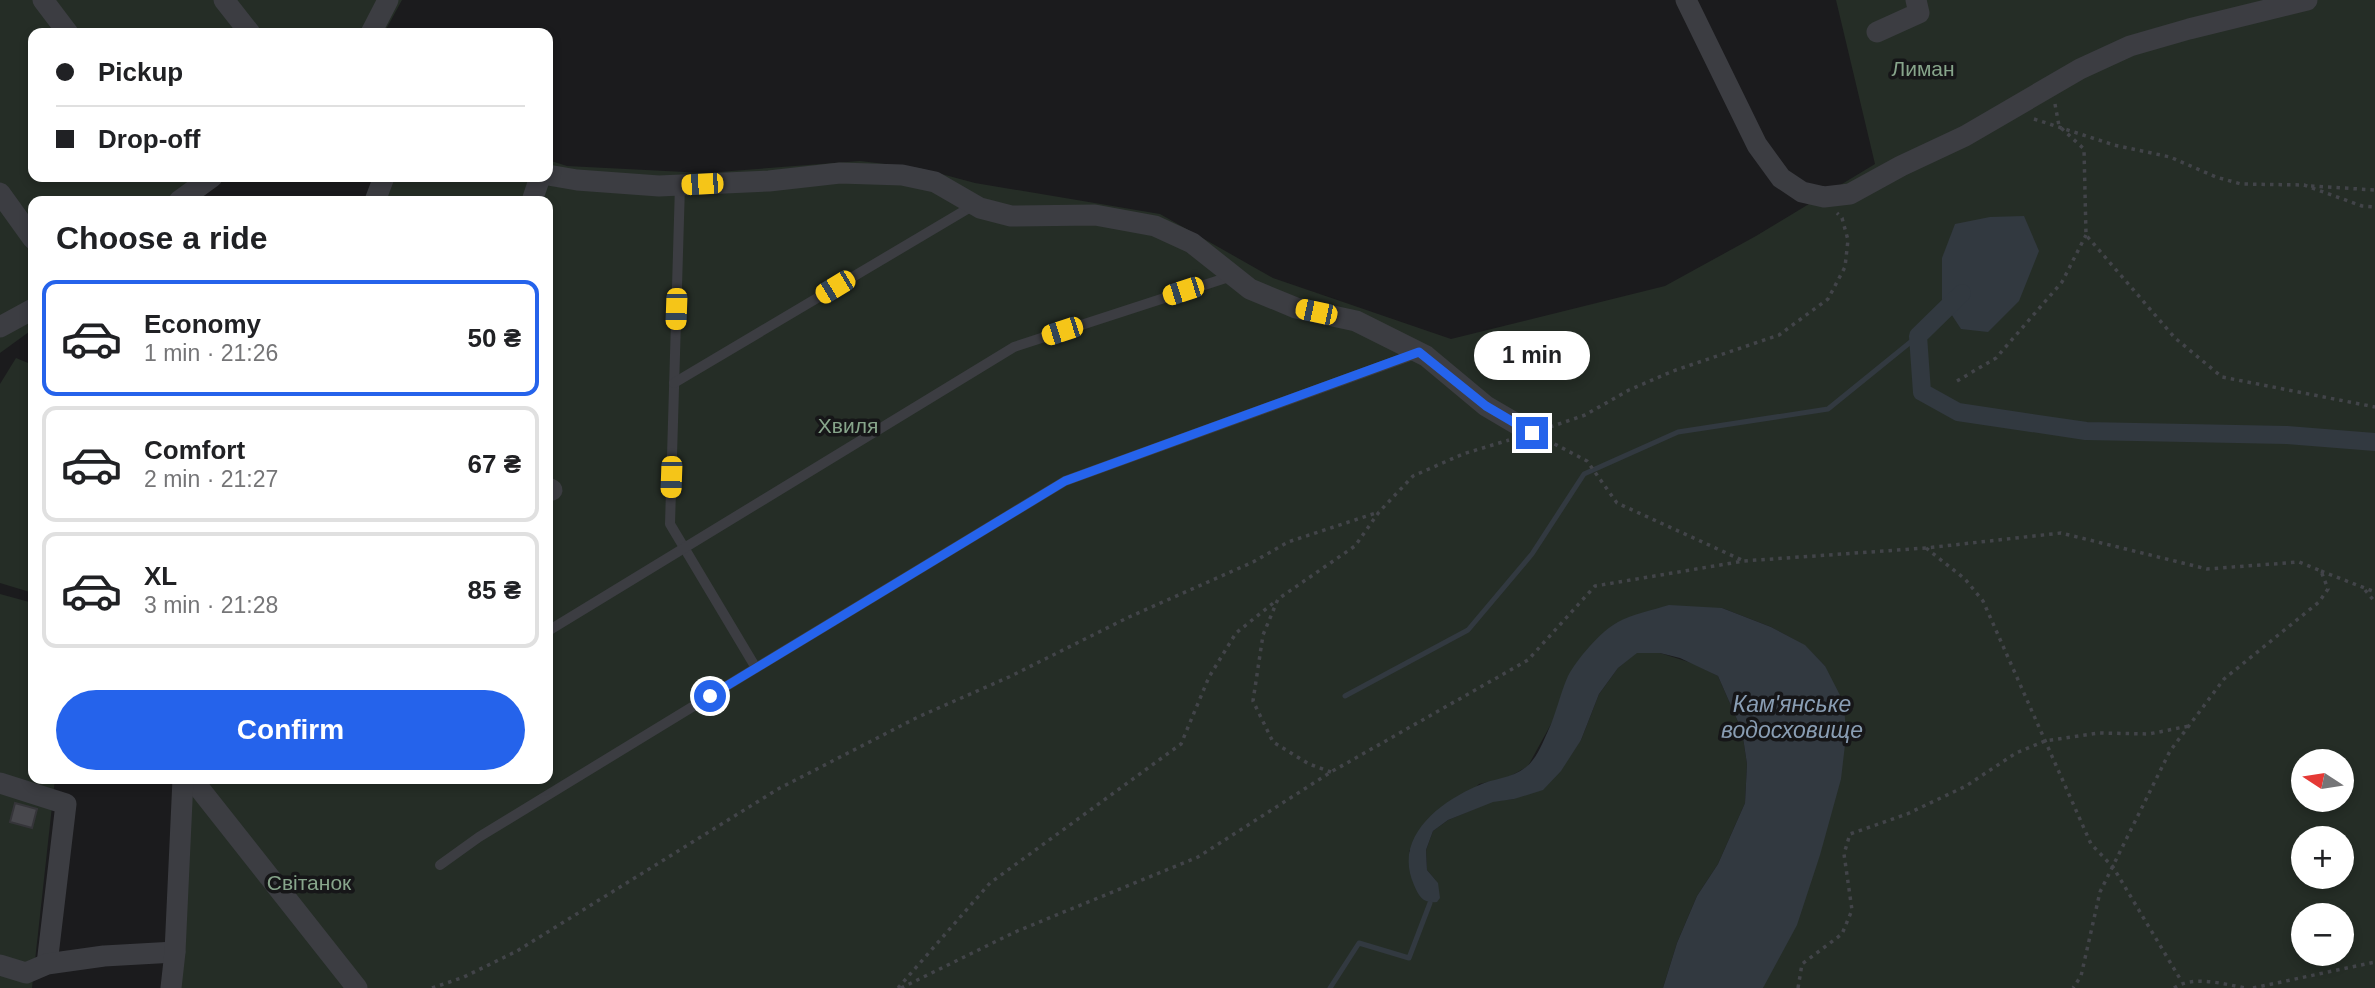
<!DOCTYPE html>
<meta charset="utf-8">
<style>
:root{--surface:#fff;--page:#f2f2f2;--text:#202124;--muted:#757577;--line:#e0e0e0;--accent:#2563eb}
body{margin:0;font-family:Helvetica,sans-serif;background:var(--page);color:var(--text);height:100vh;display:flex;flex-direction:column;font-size:26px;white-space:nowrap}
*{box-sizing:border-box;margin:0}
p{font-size:23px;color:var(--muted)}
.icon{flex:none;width:38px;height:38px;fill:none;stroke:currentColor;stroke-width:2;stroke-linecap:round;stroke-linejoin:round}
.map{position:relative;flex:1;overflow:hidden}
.details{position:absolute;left:28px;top:196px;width:525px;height:588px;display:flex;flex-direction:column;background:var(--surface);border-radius:14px;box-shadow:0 4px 10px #0003}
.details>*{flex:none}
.top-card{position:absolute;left:28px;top:28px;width:525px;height:154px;border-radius:14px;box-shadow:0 4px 10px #0003;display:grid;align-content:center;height:154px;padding:0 28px;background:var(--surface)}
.needle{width:46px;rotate:282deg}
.controls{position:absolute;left:2291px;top:749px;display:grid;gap:14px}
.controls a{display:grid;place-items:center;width:63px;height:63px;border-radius:50%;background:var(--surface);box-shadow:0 4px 10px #0003;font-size:35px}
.end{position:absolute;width:32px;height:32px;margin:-16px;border:9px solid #2563eb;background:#fff;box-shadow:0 0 0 4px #fff}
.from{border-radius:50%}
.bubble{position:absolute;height:49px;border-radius:24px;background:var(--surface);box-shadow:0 4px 10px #0003;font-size:23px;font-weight:700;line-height:49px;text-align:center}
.car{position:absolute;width:21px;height:42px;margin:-21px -10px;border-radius:9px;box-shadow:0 0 5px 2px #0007;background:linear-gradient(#f5c518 24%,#345 0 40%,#f5c518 0 76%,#345 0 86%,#f5c518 0)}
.top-card b{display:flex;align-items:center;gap:24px;height:66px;font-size:26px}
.top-card b+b{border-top:2px solid var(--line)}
.top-card i{width:18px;height:18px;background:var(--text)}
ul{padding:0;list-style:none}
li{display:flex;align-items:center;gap:21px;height:116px;margin:0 14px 10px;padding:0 14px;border:4px solid var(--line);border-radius:14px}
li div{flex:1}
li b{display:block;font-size:26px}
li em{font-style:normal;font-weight:700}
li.selected{border-color:var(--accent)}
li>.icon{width:63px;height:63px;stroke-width:1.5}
h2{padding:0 28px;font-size:32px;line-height:84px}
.cta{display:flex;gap:14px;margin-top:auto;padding:14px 28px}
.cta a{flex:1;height:80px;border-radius:42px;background:var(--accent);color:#fff;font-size:28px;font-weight:700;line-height:80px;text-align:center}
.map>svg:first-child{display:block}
.green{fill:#252d26;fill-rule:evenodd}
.water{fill:#323940}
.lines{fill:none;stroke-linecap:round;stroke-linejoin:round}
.stream{stroke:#323940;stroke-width:5}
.canal{stroke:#323940;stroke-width:18}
.building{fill:#48484d;stroke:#353539;stroke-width:2}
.path{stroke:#424449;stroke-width:3.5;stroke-dasharray:3.5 5;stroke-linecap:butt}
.service{stroke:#3c3d42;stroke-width:10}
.minor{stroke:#3c3d42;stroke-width:21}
.route{stroke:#2563eb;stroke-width:9}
.labels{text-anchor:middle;stroke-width:7;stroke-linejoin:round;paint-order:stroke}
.park-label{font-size:21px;fill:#87a58b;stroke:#161618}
.water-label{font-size:23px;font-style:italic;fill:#899db3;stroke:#161618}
</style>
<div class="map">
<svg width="2375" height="988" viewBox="0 0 2375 988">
<rect width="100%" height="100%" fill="#1b1b1d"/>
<g class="green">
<path d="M 0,0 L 402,0 L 384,33 L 33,33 L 33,177 L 203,177 L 172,201 L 33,201 L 33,329 L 0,353 Z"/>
<path d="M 1836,0 L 2375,0 L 2375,988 L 1763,988 L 1825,666 L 1804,645 L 1771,627 L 1722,608 L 1569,675 L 1556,715 L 1528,766 L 1507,778 L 1479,784 L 1409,851 L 1438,883 L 1427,870 L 1426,850 L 1433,831 L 1448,820 L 1493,801 L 1514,799 L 1581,740 L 1599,694 L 1618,668 L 1637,652 L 1660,653 L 1695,664 L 1718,676 L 1742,731 L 1747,764 L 1745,803 L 1718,864 L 1697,896 L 1677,943 L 1663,988 L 176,988 L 178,779 L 548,779 L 548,201 L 372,201 L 382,177 L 548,177 L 548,160 L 567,166 L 705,173 L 860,161 L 919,168 L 975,183 L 1160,214 L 1273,278 L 1451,339 L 1665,286 L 1756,236 L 1875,164 ZM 2303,761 L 2342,761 L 2342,800 L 2303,800 ZM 2303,838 L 2342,838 L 2342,877 L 2303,877 ZM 2303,915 L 2342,915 L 2342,954 L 2303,954 Z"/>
<path d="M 16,358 L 33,365 L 33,593 L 0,583 L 0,384 Z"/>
<path d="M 0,594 L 33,603 L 33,779 L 55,779 L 32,988 L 0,988 Z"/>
</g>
<g class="water">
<path d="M 2024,216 L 2039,251 L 2019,301 L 1988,332 L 1961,329 L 1942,300 L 1942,258 L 1955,224 L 1990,217 Z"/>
<path d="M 1669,605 L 1722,608 L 1771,627 L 1805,645 L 1825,666 L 1844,703 L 1846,736 L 1841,779 L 1820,855 L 1797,925 L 1763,988 L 1663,988 L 1677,943 L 1697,896 L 1718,864 L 1745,803 L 1747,764 L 1742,731 L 1732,708 L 1718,676 L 1680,658 L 1660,653 L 1637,653 L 1618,668 L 1599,694 L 1581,740 L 1561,771 L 1543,790 L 1514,799 L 1493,802 L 1448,820 L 1433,831 L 1426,850 L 1427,870 L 1438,883 L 1440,898 L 1437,902 C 1424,904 1419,897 1414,885 C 1393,838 1438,803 1477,786 C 1493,778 1511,779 1526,767 C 1536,760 1543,742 1548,731 C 1556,714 1560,694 1568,676 C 1577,659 1601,631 1618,622 C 1632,614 1653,610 1669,605 Z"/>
</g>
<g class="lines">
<g class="stream">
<path d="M 1345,696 L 1468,630 L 1532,554 L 1584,474 L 1678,432 L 1828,409 L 1918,336"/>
<path d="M 1330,988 L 1359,943 L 1409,958 L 1430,903"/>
</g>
<path class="canal" d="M 1962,293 L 1918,336 L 1922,392 L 1958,412 L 2086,431 L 2287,435 L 2375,442"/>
</g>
<path class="building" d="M 15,803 L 37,809 L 32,828 L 10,822 Z"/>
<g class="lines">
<g class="path">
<path d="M 2055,104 L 2059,126 L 2084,149 L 2086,235 L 2175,338 L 2222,377 L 2375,407"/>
<path d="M 2034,119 L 2114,145 L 2170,157 L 2216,177 L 2241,184 L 2304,185 L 2362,206 L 2375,207"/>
<path d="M 2311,186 L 2375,190"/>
<path d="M 1957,381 L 1996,358 L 2062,282 L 2086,235"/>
<path d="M 1550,427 L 1585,415 L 1629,390 L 1673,371 L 1779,335 L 1828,299 L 1845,267 L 1848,240 L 1842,218 L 1837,213"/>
<path d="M 1547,440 L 1587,461 L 1617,503 L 1744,561"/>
<path d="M 1926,548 L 1965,579 L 1983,601 L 2091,844 L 2113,867 L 2182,982"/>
<path d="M 2321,571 L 2375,592"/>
<path d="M 2365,590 L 2375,602"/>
<path d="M 1331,772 L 1309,764 L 1273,742 L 1253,701 L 1263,635 L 1278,599 L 1355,546 L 1379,512 L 1413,476 L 1463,454 L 1509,440"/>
<path d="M 432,988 L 464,977 L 517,951 L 778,789 L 918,717 L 1009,677 L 1129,617 L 1253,562 L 1288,542 L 1379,512"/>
<path d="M 898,988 L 990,883 L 1181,744 L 1209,677 L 1236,633 L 1277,600"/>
<path d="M 901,988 L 1015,932 L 1198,857 L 1331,772 L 1528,660 L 1595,586 L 1744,561 L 1926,548 L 2061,533 L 2207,569 L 2299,562 L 2321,571 L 2328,589 L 2319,602 L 2224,679 L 2170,751 L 2100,892 L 2081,976 L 2073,988"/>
<path d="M 1798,988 L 1802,964 L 1842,934 L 1852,910 L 1844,854 L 1850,834 L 1907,814 L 1966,786 L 2016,753 L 2045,741 L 2099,733 L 2149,734 L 2189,726"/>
<path d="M 2174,988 C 2193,975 2224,984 2245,988"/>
<path d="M 2253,988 L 2375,962"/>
</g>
<g class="service">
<path d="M 680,185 L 670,524 L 756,668 L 1065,481 L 1418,353"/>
<path d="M 674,383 L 974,205"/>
<path d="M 548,631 L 1014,347 L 1232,276"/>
<path d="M 440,865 L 479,837 L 756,668"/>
</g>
<g class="minor">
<path d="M 43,0 L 68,33"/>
<path d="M 224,0 L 250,33"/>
<path d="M 1686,0 L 1757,145 L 1781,178 L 1802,192 L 1824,197 L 1850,194 L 1901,166 L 1965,136 L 2080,69 L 2130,46 L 2189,29 L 2307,0"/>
<path d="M 1877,32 L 1919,13 L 1916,0"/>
<path d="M 371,33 L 388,0"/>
<path d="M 548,175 L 577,180 L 659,186 L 769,181 L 840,173 L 902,175 L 935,182 L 980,208 L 1011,216 L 1095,215 L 1155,226 L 1192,243 L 1250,289 L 1296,308 L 1356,321 L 1426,356 L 1486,406 L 1532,433"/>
<path d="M 0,193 L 33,239"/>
<path d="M 179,201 L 212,177"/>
<path d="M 375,201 L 384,177"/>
<path d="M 532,201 L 540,177"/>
<path d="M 0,327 L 33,309"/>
<path d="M 548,488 L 552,490"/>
<path d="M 192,779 L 357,988"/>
<path d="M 0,783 L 66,804 L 47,964"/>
<path d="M 0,965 L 26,973 L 47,964 L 104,956 L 175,952"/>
<path d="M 171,988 L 175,952 L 183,779"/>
</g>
</g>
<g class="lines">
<path class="route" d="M 710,696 L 1065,481 L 1419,352 L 1486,406 L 1532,433"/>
</g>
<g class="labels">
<g class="park-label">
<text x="1923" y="76">Лиман</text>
<text x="848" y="433">Хвиля</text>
<text x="309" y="890">Світанок</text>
</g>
<g class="water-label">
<text x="1792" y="712">Кам'янське<tspan x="1792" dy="26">водосховище</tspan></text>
</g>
</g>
</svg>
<div class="controls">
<a><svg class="needle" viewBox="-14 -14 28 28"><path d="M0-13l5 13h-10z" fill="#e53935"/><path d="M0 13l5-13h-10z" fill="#757577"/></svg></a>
<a>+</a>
<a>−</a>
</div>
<i class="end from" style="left:710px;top:696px"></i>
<i class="end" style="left:1532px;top:433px"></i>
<div class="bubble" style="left:1474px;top:331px;width:116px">1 min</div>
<i class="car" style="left:702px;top:184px;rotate:267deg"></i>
<i class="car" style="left:835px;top:287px;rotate:239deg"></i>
<i class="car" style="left:1183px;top:291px;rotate:252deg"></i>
<i class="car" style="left:676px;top:309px;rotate:182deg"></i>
<i class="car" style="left:1316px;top:312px;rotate:282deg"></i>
<i class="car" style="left:1062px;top:331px;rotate:252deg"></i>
<i class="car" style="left:671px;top:477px;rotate:182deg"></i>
<div class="top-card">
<b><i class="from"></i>Pickup</b>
<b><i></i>Drop-off</b>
</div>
<section class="details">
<h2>Choose a ride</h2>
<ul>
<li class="selected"><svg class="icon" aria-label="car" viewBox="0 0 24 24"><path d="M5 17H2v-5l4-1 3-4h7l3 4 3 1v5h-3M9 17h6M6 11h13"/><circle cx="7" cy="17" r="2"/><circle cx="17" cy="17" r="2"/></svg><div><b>Economy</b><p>1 min · 21:26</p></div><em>50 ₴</em></li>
<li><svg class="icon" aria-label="car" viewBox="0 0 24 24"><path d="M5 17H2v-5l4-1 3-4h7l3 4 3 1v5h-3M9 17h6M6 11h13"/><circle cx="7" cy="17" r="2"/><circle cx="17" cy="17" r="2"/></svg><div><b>Comfort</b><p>2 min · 21:27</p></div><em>67 ₴</em></li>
<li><svg class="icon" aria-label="car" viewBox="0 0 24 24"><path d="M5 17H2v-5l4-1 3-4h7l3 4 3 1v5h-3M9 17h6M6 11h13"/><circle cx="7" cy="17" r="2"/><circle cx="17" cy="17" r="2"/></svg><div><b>XL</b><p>3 min · 21:28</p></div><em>85 ₴</em></li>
</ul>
<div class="cta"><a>Confirm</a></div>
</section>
</div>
